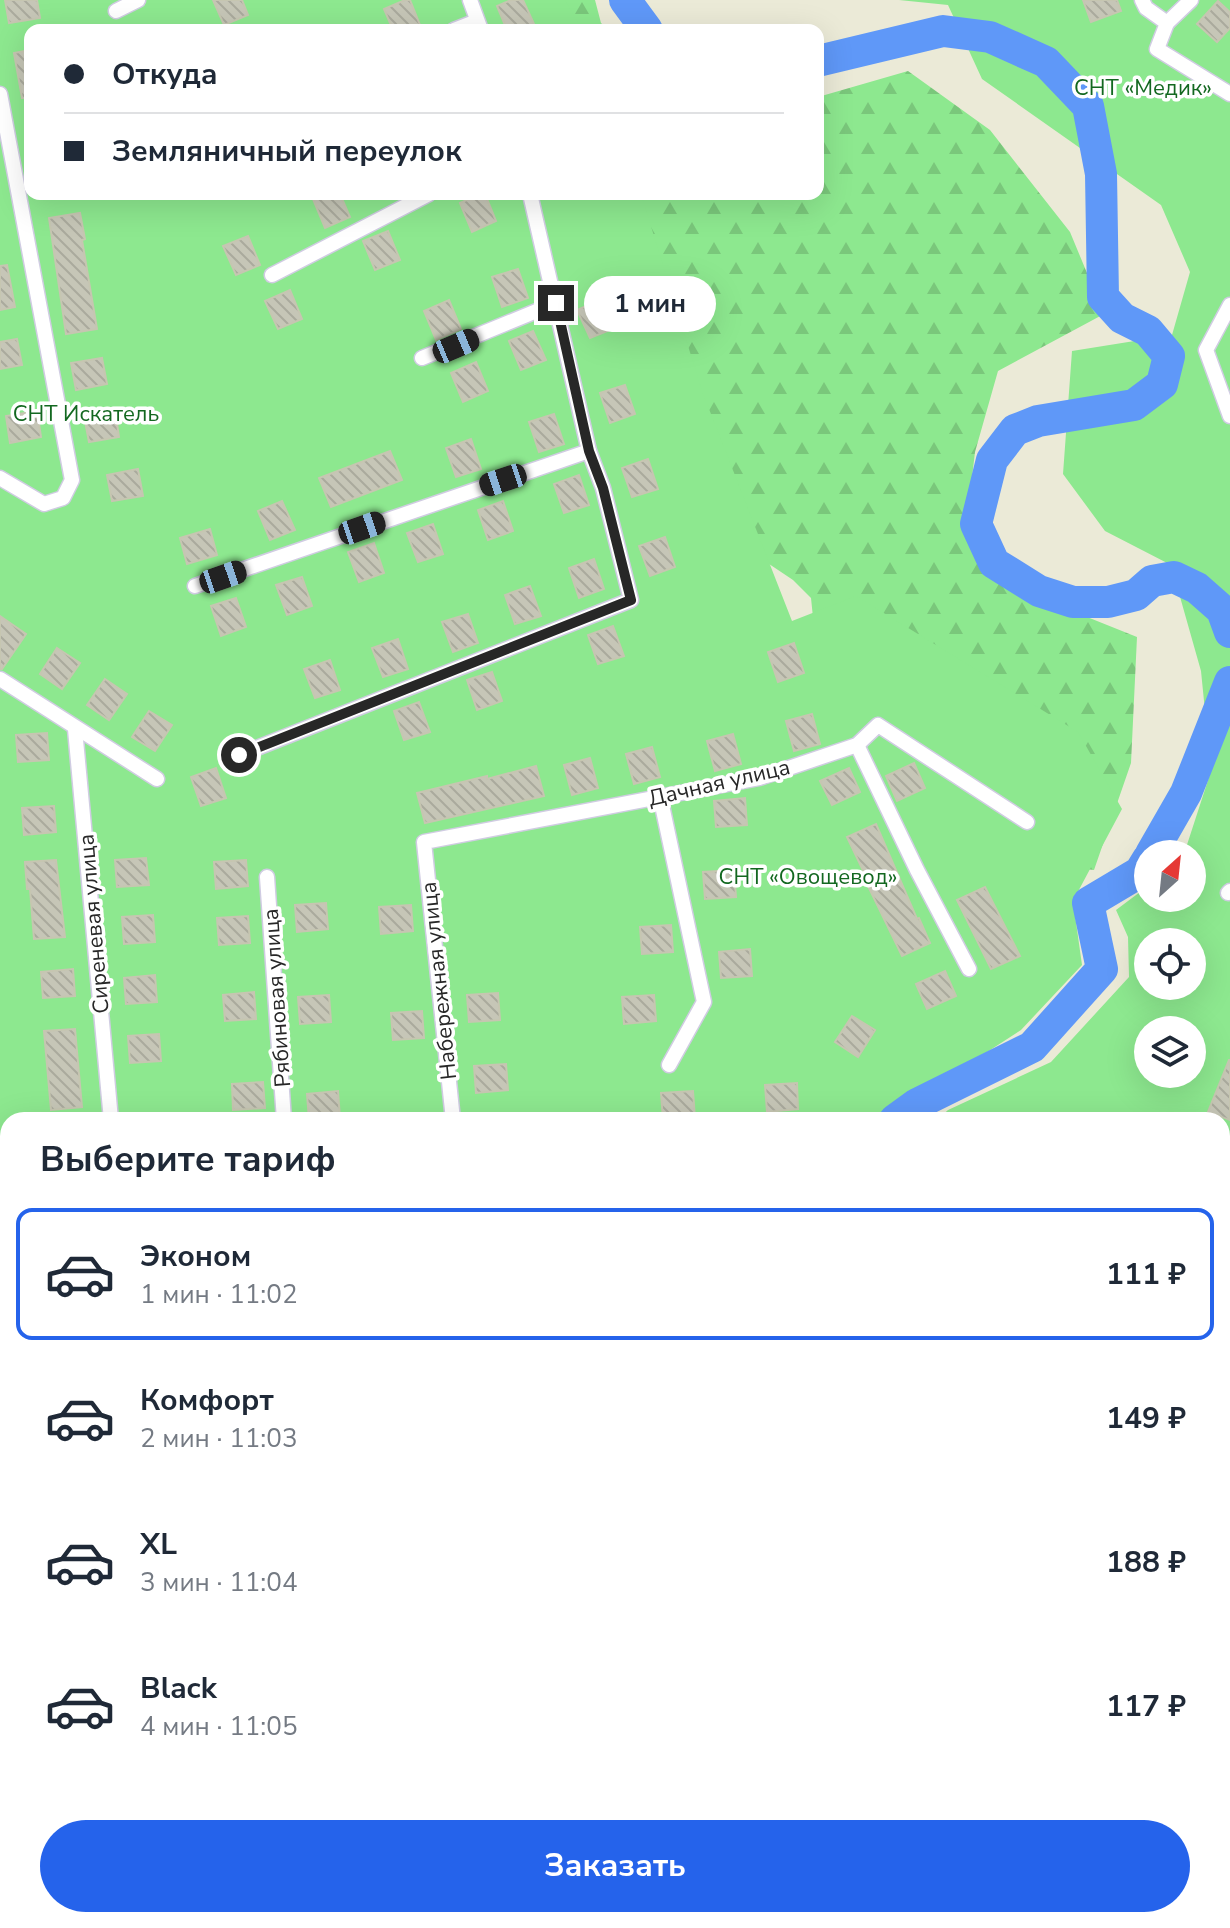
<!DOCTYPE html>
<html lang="ru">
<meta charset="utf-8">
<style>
:root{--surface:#fff;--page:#f2f2f3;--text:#1f2937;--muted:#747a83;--line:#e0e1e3;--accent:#2563eb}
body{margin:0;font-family:"Nunito Sans",sans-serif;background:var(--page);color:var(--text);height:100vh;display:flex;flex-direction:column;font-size:30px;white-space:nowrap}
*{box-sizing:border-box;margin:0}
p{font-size:26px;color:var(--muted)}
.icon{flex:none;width:44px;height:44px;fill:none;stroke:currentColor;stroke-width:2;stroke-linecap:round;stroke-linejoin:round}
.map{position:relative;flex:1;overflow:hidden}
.sheet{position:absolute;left:0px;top:1112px;width:1230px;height:816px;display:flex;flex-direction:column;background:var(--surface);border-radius:24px 24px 0 0;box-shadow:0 8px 32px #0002}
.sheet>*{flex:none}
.top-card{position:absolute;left:24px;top:24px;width:800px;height:176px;border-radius:16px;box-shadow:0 8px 32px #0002;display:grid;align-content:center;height:176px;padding:0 40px;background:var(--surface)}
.needle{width:52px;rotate:27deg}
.controls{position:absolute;left:1134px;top:840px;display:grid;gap:16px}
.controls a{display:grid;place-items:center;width:72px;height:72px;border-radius:50%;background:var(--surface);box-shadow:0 8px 32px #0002;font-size:40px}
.end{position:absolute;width:36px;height:36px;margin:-18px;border:10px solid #272727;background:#fff;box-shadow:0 0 0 4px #fff}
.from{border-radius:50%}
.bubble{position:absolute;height:56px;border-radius:28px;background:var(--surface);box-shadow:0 8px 32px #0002;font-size:26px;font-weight:700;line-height:56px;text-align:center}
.car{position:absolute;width:24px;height:48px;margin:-24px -12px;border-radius:10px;box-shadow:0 0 6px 2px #0007;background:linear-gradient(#222 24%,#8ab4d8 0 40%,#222 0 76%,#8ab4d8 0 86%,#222 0)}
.top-card b{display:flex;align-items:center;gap:28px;height:76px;font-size:30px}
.top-card b+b{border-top:2px solid var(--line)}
.top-card i{width:20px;height:20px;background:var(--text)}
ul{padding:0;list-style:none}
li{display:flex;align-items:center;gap:24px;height:132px;margin:0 16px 12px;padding:0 24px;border:4px solid transparent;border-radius:16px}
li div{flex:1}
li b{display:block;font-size:30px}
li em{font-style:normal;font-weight:700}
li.on{border-color:var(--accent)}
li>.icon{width:72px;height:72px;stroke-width:1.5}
h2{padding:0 40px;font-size:36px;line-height:96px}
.cta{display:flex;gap:16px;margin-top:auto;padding:16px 40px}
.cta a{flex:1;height:92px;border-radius:48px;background:var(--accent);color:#fff;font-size:32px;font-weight:700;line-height:92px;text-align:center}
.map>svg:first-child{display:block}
.forest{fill:url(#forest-firs)}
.park{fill:#8de88f;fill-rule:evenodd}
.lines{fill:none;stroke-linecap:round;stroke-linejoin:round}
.river{stroke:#5f98f8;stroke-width:32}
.building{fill:url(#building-back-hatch);stroke:#c6c6b1;stroke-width:2}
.minor-casing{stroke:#d0cce2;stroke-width:17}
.minor{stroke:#fff;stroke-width:14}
.route{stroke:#272727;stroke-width:10}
.labels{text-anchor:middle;stroke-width:7;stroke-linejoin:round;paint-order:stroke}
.park-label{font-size:22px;fill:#136820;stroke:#fff}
.street-label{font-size:22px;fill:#272727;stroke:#fff}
</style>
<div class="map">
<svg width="1230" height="1928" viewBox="0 0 1230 1928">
<defs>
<pattern id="forest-firs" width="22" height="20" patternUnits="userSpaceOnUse" patternTransform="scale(2)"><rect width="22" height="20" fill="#8de88f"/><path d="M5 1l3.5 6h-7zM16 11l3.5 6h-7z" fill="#7ac77b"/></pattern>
<pattern id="building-back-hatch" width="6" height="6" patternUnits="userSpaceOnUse" patternTransform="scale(2)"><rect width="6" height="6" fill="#c6c6b7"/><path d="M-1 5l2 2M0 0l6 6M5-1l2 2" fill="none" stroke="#aaaa9d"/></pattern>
</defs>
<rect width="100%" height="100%" fill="#ebead7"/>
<g class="forest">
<path d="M 536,0 L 595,0 L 601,23 L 609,30 L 546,30 Z"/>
<path d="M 908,71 L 990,130 L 1070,232 L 1104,314 L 998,371 L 975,452 L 966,529 L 1005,584 L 1137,637 L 1131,763 L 1094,870 L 1059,866 L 819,676 L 811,598 L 793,580 L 739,544 L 615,194 L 818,194 L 818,97 Z"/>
</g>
<g class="park">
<path d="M 0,0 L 565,0 L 582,30 L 30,30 L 30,194 L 641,194 L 702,391 L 792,621 L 856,596 L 1078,732 L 1122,809 L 1073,901 L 1082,965 L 1021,1030 L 882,1120 L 8,1120 L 8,1920 L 858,1920 L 862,1928 L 0,1928 Z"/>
<path d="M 899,0 L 1230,0 L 1230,1928 L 961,1928 L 950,1920 L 1222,1920 L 1222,1120 L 937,1120 L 948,1110 L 1051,1062 L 1129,977 L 1128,937 L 1116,910 L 1148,886 L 1148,898 L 1192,898 L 1192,854 L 1184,854 L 1211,771 L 1201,671 L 1171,565 L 1105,531 L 1063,474 L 1072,351 L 1172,335 L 1190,272 L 1161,205 L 982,79 L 948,5 ZM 1148,942 L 1192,942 L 1192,986 L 1148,986 ZM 1148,1030 L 1192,1030 L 1192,1074 L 1148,1074 Z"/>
</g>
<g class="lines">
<g class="river">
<path d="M 625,0 L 647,30"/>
<path d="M 818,61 L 943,31 L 990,37 L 1046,62 L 1088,106 L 1101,174 L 1103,297 L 1122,318 L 1148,331 L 1169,356 L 1162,384 L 1134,405 L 1038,421 L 1015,430 L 992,460 L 976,524 L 994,563 L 1039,591 L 1073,602 L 1108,602 L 1136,595 L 1152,581 L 1174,577 L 1197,588 L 1222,610 L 1230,632"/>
<path d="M 1151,854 L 1186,793 L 1230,682"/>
<path d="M 895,1120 L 917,1104 L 1032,1047 L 1102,969 L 1088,903 L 1140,872 L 1148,859"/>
<path d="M 914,1920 L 923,1928"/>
</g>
</g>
<g class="building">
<path d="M 5,0 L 37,0 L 40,18 L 9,23 Z"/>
<path d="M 213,0 L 242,0 L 248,15 L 224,25 Z"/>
<path d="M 405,0 L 410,0 L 422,30 L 393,30 L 384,9 Z"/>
<path d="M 511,0 L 523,0 L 534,24 L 520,30 L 507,30 L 497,6 Z"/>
<path d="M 1083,0 L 1117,0 L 1121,11 L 1091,22 Z"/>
<path d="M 1218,1 L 1230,12 L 1230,28 L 1217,42 L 1197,24 Z"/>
<path d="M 30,50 L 30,98 L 22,98 L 14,53 Z"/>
<path d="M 324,194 L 340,194 L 350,217 L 325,228 L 313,199 Z"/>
<path d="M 480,194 L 485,194 L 496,221 L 472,232 L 460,203 Z"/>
<path d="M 80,213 L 85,239 L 82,240 L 97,329 L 66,334 L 49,218 Z"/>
<path d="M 388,231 L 400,260 L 375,270 L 363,241 Z"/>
<path d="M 248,236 L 260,265 L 236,275 L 223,246 Z"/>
<path d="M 7,265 L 15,307 L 0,310 L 0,266 Z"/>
<path d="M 518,269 L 528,298 L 502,307 L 492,277 Z"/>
<path d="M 290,290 L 302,319 L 278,329 L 265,301 Z"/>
<path d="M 602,299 L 615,328 L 590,338 L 577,310 Z"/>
<path d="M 449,300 L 461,329 L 436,340 L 424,311 Z"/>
<path d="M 533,331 L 546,360 L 521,370 L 509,341 Z"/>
<path d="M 17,339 L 22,365 L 0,369 L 0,342 Z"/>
<path d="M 102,358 L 107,384 L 76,390 L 71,363 Z"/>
<path d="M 476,362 L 488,391 L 463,402 L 451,373 Z"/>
<path d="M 625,385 L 635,414 L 610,423 L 600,393 Z"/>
<path d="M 115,410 L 119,437 L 89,442 L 84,416 Z"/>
<path d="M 37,411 L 41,437 L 10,443 L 6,416 Z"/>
<path d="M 554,414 L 564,444 L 539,452 L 529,422 Z"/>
<path d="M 471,439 L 481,469 L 456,477 L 446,448 Z"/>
<path d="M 390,451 L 402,480 L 331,507 L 319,478 Z"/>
<path d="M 648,459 L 658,489 L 632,497 L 622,468 Z"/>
<path d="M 138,469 L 143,496 L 112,501 L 107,475 Z"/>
<path d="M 579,475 L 589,505 L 564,513 L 554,484 Z"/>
<path d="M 282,501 L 295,530 L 270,540 L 258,511 Z"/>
<path d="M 503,501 L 513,531 L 488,540 L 478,510 Z"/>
<path d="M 433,524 L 443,554 L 418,562 L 407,533 Z"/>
<path d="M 210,529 L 217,555 L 187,564 L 180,538 Z"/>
<path d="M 665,537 L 675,567 L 650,576 L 639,546 Z"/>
<path d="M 374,543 L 384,573 L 359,582 L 348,552 Z"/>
<path d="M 594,559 L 604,589 L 579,598 L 569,568 Z"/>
<path d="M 302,577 L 312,606 L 287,615 L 276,585 Z"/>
<path d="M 530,586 L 541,616 L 515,624 L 505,595 Z"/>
<path d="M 236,598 L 246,627 L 221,636 L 211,606 Z"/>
<path d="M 468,614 L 478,643 L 453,652 L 442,622 Z"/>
<path d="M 0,616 L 26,634 L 2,669 L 0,669 Z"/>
<path d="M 613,626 L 624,656 L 598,664 L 588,635 Z"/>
<path d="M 398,639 L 408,669 L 383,677 L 372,648 Z"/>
<path d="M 794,643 L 804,673 L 778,682 L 768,652 Z"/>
<path d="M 57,648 L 80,663 L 62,689 L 40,674 Z"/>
<path d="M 330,660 L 340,690 L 315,698 L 304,669 Z"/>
<path d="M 492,672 L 502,701 L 477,710 L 467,680 Z"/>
<path d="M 105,679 L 127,694 L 109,720 L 87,705 Z"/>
<path d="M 419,702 L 430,732 L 404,740 L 394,711 Z"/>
<path d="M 149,711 L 172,725 L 155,751 L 132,737 Z"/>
<path d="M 812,714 L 820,744 L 794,751 L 786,721 Z"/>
<path d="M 47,733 L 49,760 L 18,762 L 16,735 Z"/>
<path d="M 733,734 L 741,764 L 715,771 L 707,741 Z"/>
<path d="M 652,747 L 660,777 L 634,784 L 626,754 Z"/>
<path d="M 590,758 L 598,788 L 572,795 L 564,765 Z"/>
<path d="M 914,763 L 925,788 L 897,801 L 886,776 Z"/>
<path d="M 536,766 L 544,796 L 425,823 L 417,793 L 487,776 L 487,779 Z"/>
<path d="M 216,768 L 226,798 L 201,806 L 191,777 Z"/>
<path d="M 849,768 L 860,792 L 832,805 L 820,781 Z"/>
<path d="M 745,798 L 747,825 L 716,827 L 714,801 Z"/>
<path d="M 54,806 L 56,832 L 24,835 L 22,808 Z"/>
<path d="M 876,824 L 917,919 L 919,918 L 930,943 L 902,956 L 868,886 L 870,885 L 847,837 Z"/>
<path d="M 146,858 L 149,885 L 117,887 L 115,860 Z"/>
<path d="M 56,860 L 65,937 L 34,939 L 30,889 L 27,889 L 25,862 Z"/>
<path d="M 246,860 L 248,886 L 216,889 L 214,862 Z"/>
<path d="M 734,870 L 736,897 L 705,899 L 703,872 Z"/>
<path d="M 985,887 L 1020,956 L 991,969 L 957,900 Z"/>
<path d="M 326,903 L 328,929 L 297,932 L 295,905 Z"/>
<path d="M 411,905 L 413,931 L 381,934 L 379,907 Z"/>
<path d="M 153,915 L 155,942 L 124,944 L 122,917 Z"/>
<path d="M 248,916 L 250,943 L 219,945 L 217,918 Z"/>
<path d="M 671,925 L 673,952 L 642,954 L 640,927 Z"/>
<path d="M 750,949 L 752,976 L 721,978 L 719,952 Z"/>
<path d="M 73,969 L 75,996 L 43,998 L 41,972 Z"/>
<path d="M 945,971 L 956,996 L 927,1009 L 916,984 Z"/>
<path d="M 155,975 L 157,1002 L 126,1004 L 124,978 Z"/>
<path d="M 254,992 L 256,1019 L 225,1021 L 223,995 Z"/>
<path d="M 498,993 L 500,1020 L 469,1022 L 467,995 Z"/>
<path d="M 329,995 L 331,1022 L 300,1024 L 298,997 Z"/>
<path d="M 654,995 L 656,1021 L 624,1024 L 622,997 Z"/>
<path d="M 422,1011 L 424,1038 L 393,1040 L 391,1013 Z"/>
<path d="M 852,1016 L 875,1030 L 858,1057 L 835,1042 Z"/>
<path d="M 75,1029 L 82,1107 L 51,1110 L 44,1031 Z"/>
<path d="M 159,1034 L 161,1061 L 130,1063 L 128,1036 Z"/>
<path d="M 1229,1060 L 1230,1060 L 1230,1120 L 1208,1112 Z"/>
<path d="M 506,1064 L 508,1090 L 476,1093 L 474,1066 Z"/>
<path d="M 263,1082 L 265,1108 L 233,1110 L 232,1084 Z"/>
<path d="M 797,1083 L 798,1109 L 767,1112 L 765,1085 Z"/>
<path d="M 338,1091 L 340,1118 L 309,1120 L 307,1094 Z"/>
<path d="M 693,1091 L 695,1118 L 663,1120 L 661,1093 Z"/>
</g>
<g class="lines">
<defs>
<g id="minor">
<path d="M 470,0 L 481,30"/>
<path d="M 1142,0 L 1146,8 L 1167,23 L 1157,49 L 1230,94"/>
<path d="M 116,11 L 138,0"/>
<path d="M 1167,23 L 1191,0"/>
<path d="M 454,30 L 477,21"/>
<path d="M 0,94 L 72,480 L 63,498 L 44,504 L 0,478"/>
<path d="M 272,275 L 429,194"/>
<path d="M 1230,305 L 1206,350 L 1230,416"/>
<path d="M 422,358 L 556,303"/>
<path d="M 195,586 L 589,451"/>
<path d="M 0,679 L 157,779"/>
<path d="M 75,729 L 111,1120"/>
<path d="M 857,745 L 917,870 L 969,969"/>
<path d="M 239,755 L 631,600 L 603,488 L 589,451 L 530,194"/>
<path d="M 660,796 L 704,1002 L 669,1065"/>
<path d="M 267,877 L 284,1120"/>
<path d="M 1228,893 L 1230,891"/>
<path d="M 453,1120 L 424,842 L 759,778 L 857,745 L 878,725 L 1027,822"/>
<path d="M 0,1194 L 8,1196"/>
<path d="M 1222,1230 L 1230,1233"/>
<path d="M 1222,1421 L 1230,1424"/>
<path d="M 0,1580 L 8,1598"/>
<path d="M 1222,1614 L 1230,1617"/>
<path d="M 1222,1733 L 1230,1712"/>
<path d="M 152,1920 L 156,1928"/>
<path d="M 333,1920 L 337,1928"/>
<path d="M 502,1928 L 509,1920"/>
<path d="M 636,1928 L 640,1920"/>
</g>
</defs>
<use href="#minor" class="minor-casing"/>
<use href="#minor" class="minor"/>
</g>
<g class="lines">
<path class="route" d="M 239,755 L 631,600 L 603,488 L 589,451 L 556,303"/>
</g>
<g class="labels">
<g class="park-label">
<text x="1143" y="95">СНТ «Медик»</text>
<text x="86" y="421">СНТ Искатель</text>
<text x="808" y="884">СНТ «Овощевод»</text>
</g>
<g class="street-label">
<text transform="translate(719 782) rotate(-13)" y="8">Дачная улица</text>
<text transform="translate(93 924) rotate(-95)" y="8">Сиреневая улица</text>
<text transform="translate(438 981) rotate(-96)" y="8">Набережная улица</text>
<text transform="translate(276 998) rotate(-94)" y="8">Рябиновая улица</text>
</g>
</g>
</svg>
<div class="controls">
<a><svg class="needle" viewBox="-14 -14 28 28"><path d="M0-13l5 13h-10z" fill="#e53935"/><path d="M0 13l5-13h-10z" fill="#747a83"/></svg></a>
<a><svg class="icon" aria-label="locate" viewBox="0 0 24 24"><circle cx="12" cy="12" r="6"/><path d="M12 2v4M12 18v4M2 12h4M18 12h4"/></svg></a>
<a><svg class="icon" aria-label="layers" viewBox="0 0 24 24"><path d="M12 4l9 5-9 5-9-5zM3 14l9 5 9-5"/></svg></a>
</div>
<i class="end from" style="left:239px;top:755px"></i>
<i class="end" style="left:556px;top:303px"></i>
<div class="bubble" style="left:584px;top:276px;width:132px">1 мин</div>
<i class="car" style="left:456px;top:346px;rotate:67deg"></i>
<i class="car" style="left:503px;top:480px;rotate:252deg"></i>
<i class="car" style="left:362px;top:528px;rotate:71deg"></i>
<i class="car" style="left:223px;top:577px;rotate:71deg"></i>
<div class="top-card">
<b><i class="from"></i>Откуда</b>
<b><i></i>Земляничный переулок</b>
</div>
<section class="sheet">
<h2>Выберите тариф</h2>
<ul>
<li class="on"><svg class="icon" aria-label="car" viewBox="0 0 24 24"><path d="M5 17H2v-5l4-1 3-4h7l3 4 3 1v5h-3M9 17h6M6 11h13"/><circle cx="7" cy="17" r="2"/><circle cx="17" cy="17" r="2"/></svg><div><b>Эконом</b><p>1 мин · 11:02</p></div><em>111 ₽</em></li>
<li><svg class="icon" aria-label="car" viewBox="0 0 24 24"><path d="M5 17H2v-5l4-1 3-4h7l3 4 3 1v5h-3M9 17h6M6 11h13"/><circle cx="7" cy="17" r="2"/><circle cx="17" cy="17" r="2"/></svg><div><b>Комфорт</b><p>2 мин · 11:03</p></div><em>149 ₽</em></li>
<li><svg class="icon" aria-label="car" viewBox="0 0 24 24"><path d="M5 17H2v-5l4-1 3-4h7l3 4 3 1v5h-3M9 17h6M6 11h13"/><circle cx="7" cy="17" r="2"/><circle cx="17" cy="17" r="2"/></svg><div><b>XL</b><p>3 мин · 11:04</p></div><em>188 ₽</em></li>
<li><svg class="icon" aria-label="car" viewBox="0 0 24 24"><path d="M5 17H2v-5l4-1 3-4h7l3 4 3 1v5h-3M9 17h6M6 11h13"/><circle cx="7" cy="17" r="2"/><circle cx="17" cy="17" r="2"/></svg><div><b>Black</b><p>4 мин · 11:05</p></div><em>117 ₽</em></li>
</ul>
<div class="cta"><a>Заказать</a></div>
</section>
</div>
